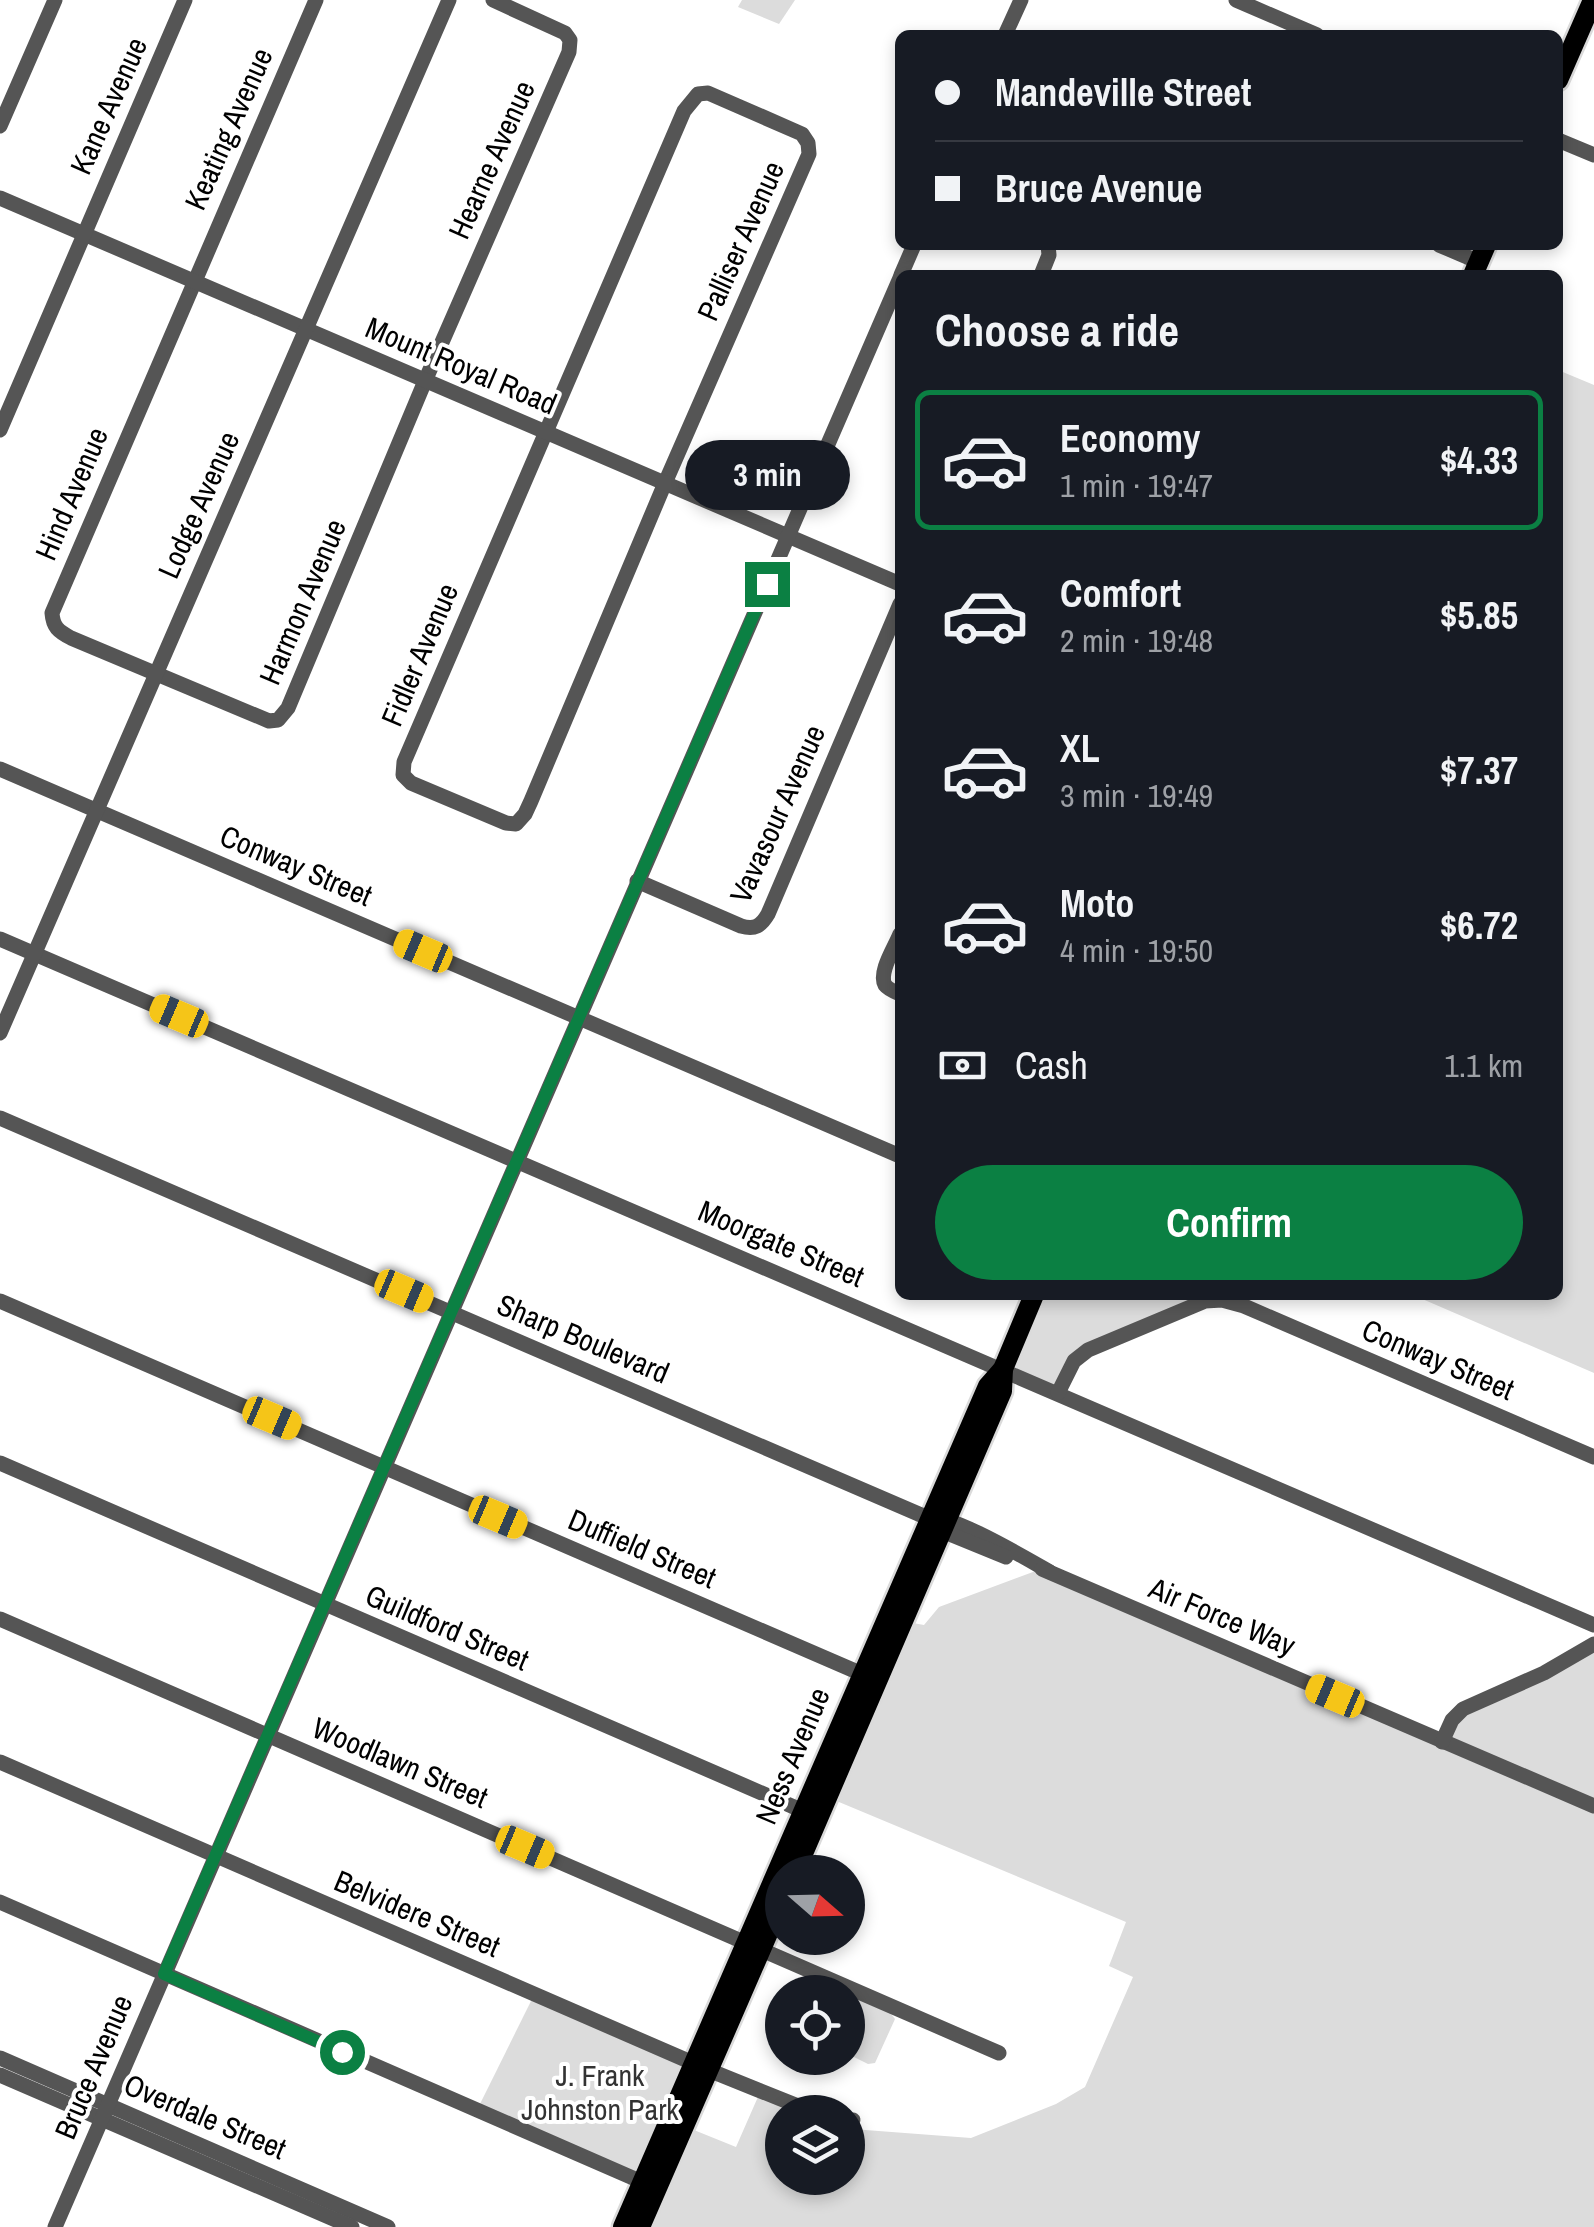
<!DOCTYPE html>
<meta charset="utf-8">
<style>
:root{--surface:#171b24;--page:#242831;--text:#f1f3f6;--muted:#9ea1a6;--line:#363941;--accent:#0b8043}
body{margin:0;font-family:"Archivo Narrow",sans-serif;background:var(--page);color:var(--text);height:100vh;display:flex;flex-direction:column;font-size:38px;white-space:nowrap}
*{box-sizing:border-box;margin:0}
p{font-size:32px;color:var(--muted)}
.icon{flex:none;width:55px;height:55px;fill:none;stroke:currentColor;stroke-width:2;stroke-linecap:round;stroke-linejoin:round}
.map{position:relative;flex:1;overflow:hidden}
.drawer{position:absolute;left:895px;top:270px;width:668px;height:1030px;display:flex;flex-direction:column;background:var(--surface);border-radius:15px;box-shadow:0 5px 15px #0003}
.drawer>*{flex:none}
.top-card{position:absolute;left:895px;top:30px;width:668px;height:220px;border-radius:15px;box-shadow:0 5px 15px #0003;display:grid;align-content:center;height:220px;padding:0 40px;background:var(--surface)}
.needle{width:65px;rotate:110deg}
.controls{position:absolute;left:765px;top:1855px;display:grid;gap:20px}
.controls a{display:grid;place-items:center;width:100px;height:100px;border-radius:50%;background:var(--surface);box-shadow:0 5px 15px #0003;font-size:50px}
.end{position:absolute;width:45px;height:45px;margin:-22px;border:12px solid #0b8043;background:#fff;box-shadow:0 0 0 5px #fff}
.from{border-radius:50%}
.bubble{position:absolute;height:70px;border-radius:35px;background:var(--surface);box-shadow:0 5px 15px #0003;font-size:32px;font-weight:800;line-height:70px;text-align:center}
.car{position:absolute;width:30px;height:60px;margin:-30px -15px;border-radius:12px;box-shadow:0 0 8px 2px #0007;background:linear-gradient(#f5c518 24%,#345 0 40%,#f5c518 0 76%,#345 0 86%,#f5c518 0)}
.top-card b{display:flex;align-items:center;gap:35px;height:95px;font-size:38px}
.top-card b+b{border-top:2px solid var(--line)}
.top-card i{width:25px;height:25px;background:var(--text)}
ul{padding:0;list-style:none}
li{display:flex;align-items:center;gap:30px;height:140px;margin:0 20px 15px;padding:0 20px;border:5px solid transparent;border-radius:15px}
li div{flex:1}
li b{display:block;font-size:38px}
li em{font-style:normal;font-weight:800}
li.on{border-color:var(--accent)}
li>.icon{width:90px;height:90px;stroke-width:1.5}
h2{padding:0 40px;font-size:45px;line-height:120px}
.pay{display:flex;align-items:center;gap:25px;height:110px;padding:0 40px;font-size:38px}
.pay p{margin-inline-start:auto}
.button{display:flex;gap:20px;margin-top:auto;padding:20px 40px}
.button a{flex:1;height:115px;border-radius:60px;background:var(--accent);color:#fff;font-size:40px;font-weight:800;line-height:115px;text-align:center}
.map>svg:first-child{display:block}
.green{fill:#dcdcdc}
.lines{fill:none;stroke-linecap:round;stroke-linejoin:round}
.major-casing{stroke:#dbdbdb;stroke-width:25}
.minor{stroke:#555;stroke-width:15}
.major{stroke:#000;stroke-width:20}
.route{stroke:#0b8043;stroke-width:12}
.labels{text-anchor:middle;stroke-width:8;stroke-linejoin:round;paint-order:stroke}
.street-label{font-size:30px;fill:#000;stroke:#fff}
.park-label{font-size:30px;fill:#333;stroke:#fff}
</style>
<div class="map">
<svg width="1594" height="2227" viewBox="0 0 1594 2227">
<rect width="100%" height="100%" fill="#fff"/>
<g class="green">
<path d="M 742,0 L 795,0 L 779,24 L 738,7 Z"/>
<path d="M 1558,370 L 1594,385 L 1594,1373 L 1413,1295 L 1558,1295 Z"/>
<path d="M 1034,1295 L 1207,1295 L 1088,1350 L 1058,1393 L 1003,1369 Z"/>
<path d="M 1041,1569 L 1441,1742 L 1452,1720 L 1594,1644 L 1594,2227 L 640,2227 L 684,2126 L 736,2147 L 761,2090 L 813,2112 L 782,2112 L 782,2178 L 848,2178 L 848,2121 L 852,2129 L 971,2138 L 1056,2104 L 1085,2087 L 1133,1977 L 1109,1966 L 1126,1922 L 827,1797 L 913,1623 L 924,1625 L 939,1607 Z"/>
<path d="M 813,1983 L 830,1984 L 889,2011 L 895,2019 L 875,2063 L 868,2064 L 848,2054 L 848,1992 L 808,1992 Z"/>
<path d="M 534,1995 L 693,2063 L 642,2182 L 477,2110 Z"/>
</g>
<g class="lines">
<defs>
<g id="major">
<path d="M 1558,80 L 1593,0"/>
<path d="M 1473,275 L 1486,245"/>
<path d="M 795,1872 L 1002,1391 L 1003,1369"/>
<path d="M 623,2227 L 988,1386 L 1003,1369 L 1034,1295"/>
<path d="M 640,2227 L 782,1901"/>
</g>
</defs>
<use href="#major" class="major-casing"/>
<g class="minor">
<path d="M 316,0 L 52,613 C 53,627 58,631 71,638 L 269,721 L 278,720 L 288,708 L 425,381 L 569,52 L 570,40 L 565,33 L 493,0"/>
<path d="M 1236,0 L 1317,35"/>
<path d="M 1005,35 L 1021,0"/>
<path d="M 708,93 L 802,134 L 808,143 L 809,154 L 665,483 L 531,801 L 525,814 L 516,824 L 506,823 L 411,783 L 403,775 L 404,762 L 684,111 L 698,94 Z"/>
<path d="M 0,126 L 55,0"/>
<path d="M 1558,140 L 1594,155"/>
<path d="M 0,198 L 900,584"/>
<path d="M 1439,245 L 1479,262"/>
<path d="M 901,275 L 914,245"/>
<path d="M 1041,275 L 1049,255 L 1048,245"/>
<path d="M 0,430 L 185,0"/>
<path d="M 0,769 L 900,1156"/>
<path d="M 637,881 L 741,926 C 755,930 761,926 768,914 L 900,604"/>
<path d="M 900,934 C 895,947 878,972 885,985 C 888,989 895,992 900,994"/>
<path d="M 0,939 L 1594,1625"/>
<path d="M 0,1033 L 449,0"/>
<path d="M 0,1118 L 921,1515 C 952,1514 1020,1555 1050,1572"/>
<path d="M 0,1301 L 869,1677"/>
<path d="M 1058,1393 L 1074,1361 L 1088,1350 L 1205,1301 L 1222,1300 L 1244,1306 L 1594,1457"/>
<path d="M 0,1463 L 810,1814"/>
<path d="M 935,1528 L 1006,1557"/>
<path d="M 1042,1569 L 1594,1806"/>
<path d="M 0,1619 L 999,2053"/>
<path d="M 1442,1742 L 1452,1720 L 1463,1709 L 1544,1673 L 1594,1644"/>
<path d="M 0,1762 L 716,2073 L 813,2112"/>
<path d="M 0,1902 L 649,2185"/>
<path d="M 0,2058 L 388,2227"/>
<path d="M 0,2075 L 352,2227"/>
<path d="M 848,2121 L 853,2120"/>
<path d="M 55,2227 L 900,278"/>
</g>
<use href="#major" class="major"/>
</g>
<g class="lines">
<path class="route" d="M 342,2052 L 164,1974 L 767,584"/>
</g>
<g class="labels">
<g class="street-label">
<text transform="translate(109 106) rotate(-66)" y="10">Kane Avenue</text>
<text transform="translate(229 129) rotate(-66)" y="10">Keating Avenue</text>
<text transform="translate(492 160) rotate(-66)" y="10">Hearne Avenue</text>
<text transform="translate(741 241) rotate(-66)" y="10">Palliser Avenue</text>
<text transform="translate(461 366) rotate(23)" y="10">Mount Royal Road</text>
<text transform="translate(72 494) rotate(-67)" y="10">Hind Avenue</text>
<text transform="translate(199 505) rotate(-66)" y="10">Lodge Avenue</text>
<text transform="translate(303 602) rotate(-67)" y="10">Harmon Avenue</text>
<text transform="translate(420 655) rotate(-67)" y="10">Fidler Avenue</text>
<text transform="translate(778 814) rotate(-66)" y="10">Vavasour Avenue</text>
<text transform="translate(296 866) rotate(23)" y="10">Conway Street</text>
<text transform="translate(781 1244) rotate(23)" y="10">Moorgate Street</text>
<text transform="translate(583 1339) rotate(23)" y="10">Sharp Boulevard</text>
<text transform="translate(1438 1360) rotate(23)" y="10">Conway Street</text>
<text transform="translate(642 1549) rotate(23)" y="10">Duffield Street</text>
<text transform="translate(1222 1617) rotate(23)" y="10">Air Force Way</text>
<text transform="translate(447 1628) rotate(23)" y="10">Guildford Street</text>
<text transform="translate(793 1756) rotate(-67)" y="10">Ness Avenue</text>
<text transform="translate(400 1763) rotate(23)" y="10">Woodlawn Street</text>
<text transform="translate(417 1914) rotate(23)" y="10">Belvidere Street</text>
<text transform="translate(94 2067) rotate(-67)" y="10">Bruce Avenue</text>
<text transform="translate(205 2117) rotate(23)" y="10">Overdale Street</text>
</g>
<g class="park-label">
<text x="600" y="2086">J. Frank<tspan x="600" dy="34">Johnston Park</tspan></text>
</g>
</g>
</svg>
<div class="controls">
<a><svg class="needle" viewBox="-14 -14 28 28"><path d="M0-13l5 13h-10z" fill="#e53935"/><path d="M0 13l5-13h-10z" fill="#9ea1a6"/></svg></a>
<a><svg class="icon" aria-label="locate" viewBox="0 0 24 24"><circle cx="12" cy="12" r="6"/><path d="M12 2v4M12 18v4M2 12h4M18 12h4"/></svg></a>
<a><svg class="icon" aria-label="layers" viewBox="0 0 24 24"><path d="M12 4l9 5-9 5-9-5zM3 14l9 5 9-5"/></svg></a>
</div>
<i class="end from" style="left:342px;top:2052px"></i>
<i class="end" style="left:767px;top:584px"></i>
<div class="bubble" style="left:685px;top:440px;width:165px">3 min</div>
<i class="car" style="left:423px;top:951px;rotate:293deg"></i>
<i class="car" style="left:179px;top:1016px;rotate:293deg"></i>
<i class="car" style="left:404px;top:1291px;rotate:113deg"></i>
<i class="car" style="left:272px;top:1418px;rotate:113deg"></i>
<i class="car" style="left:498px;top:1517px;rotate:113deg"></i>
<i class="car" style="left:1335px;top:1696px;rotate:293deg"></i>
<i class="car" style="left:525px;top:1847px;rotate:113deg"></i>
<div class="top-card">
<b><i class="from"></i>Mandeville Street</b>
<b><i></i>Bruce Avenue</b>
</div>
<section class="drawer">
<h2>Choose a ride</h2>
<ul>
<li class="on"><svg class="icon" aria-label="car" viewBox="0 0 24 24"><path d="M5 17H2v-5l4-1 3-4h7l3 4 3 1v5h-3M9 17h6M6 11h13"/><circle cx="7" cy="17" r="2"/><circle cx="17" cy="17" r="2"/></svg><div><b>Economy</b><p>1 min · 19:47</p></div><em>$4.33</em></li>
<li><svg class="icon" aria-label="car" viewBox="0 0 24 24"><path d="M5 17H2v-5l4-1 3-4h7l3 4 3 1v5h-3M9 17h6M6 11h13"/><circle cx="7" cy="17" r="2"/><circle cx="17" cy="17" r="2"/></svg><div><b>Comfort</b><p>2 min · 19:48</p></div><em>$5.85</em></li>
<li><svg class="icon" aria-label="car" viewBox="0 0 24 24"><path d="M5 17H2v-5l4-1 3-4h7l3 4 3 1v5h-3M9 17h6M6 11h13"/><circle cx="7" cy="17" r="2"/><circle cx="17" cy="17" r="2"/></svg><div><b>XL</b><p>3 min · 19:49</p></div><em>$7.37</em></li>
<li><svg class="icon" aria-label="car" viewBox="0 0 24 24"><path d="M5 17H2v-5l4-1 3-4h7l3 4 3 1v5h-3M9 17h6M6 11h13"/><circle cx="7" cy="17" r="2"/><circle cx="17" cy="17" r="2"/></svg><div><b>Moto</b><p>4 min · 19:50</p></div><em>$6.72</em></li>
</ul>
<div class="pay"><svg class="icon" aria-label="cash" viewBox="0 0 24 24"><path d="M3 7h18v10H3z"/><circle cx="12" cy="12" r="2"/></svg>Cash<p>1.1 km</p></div>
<div class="button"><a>Confirm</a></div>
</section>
</div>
